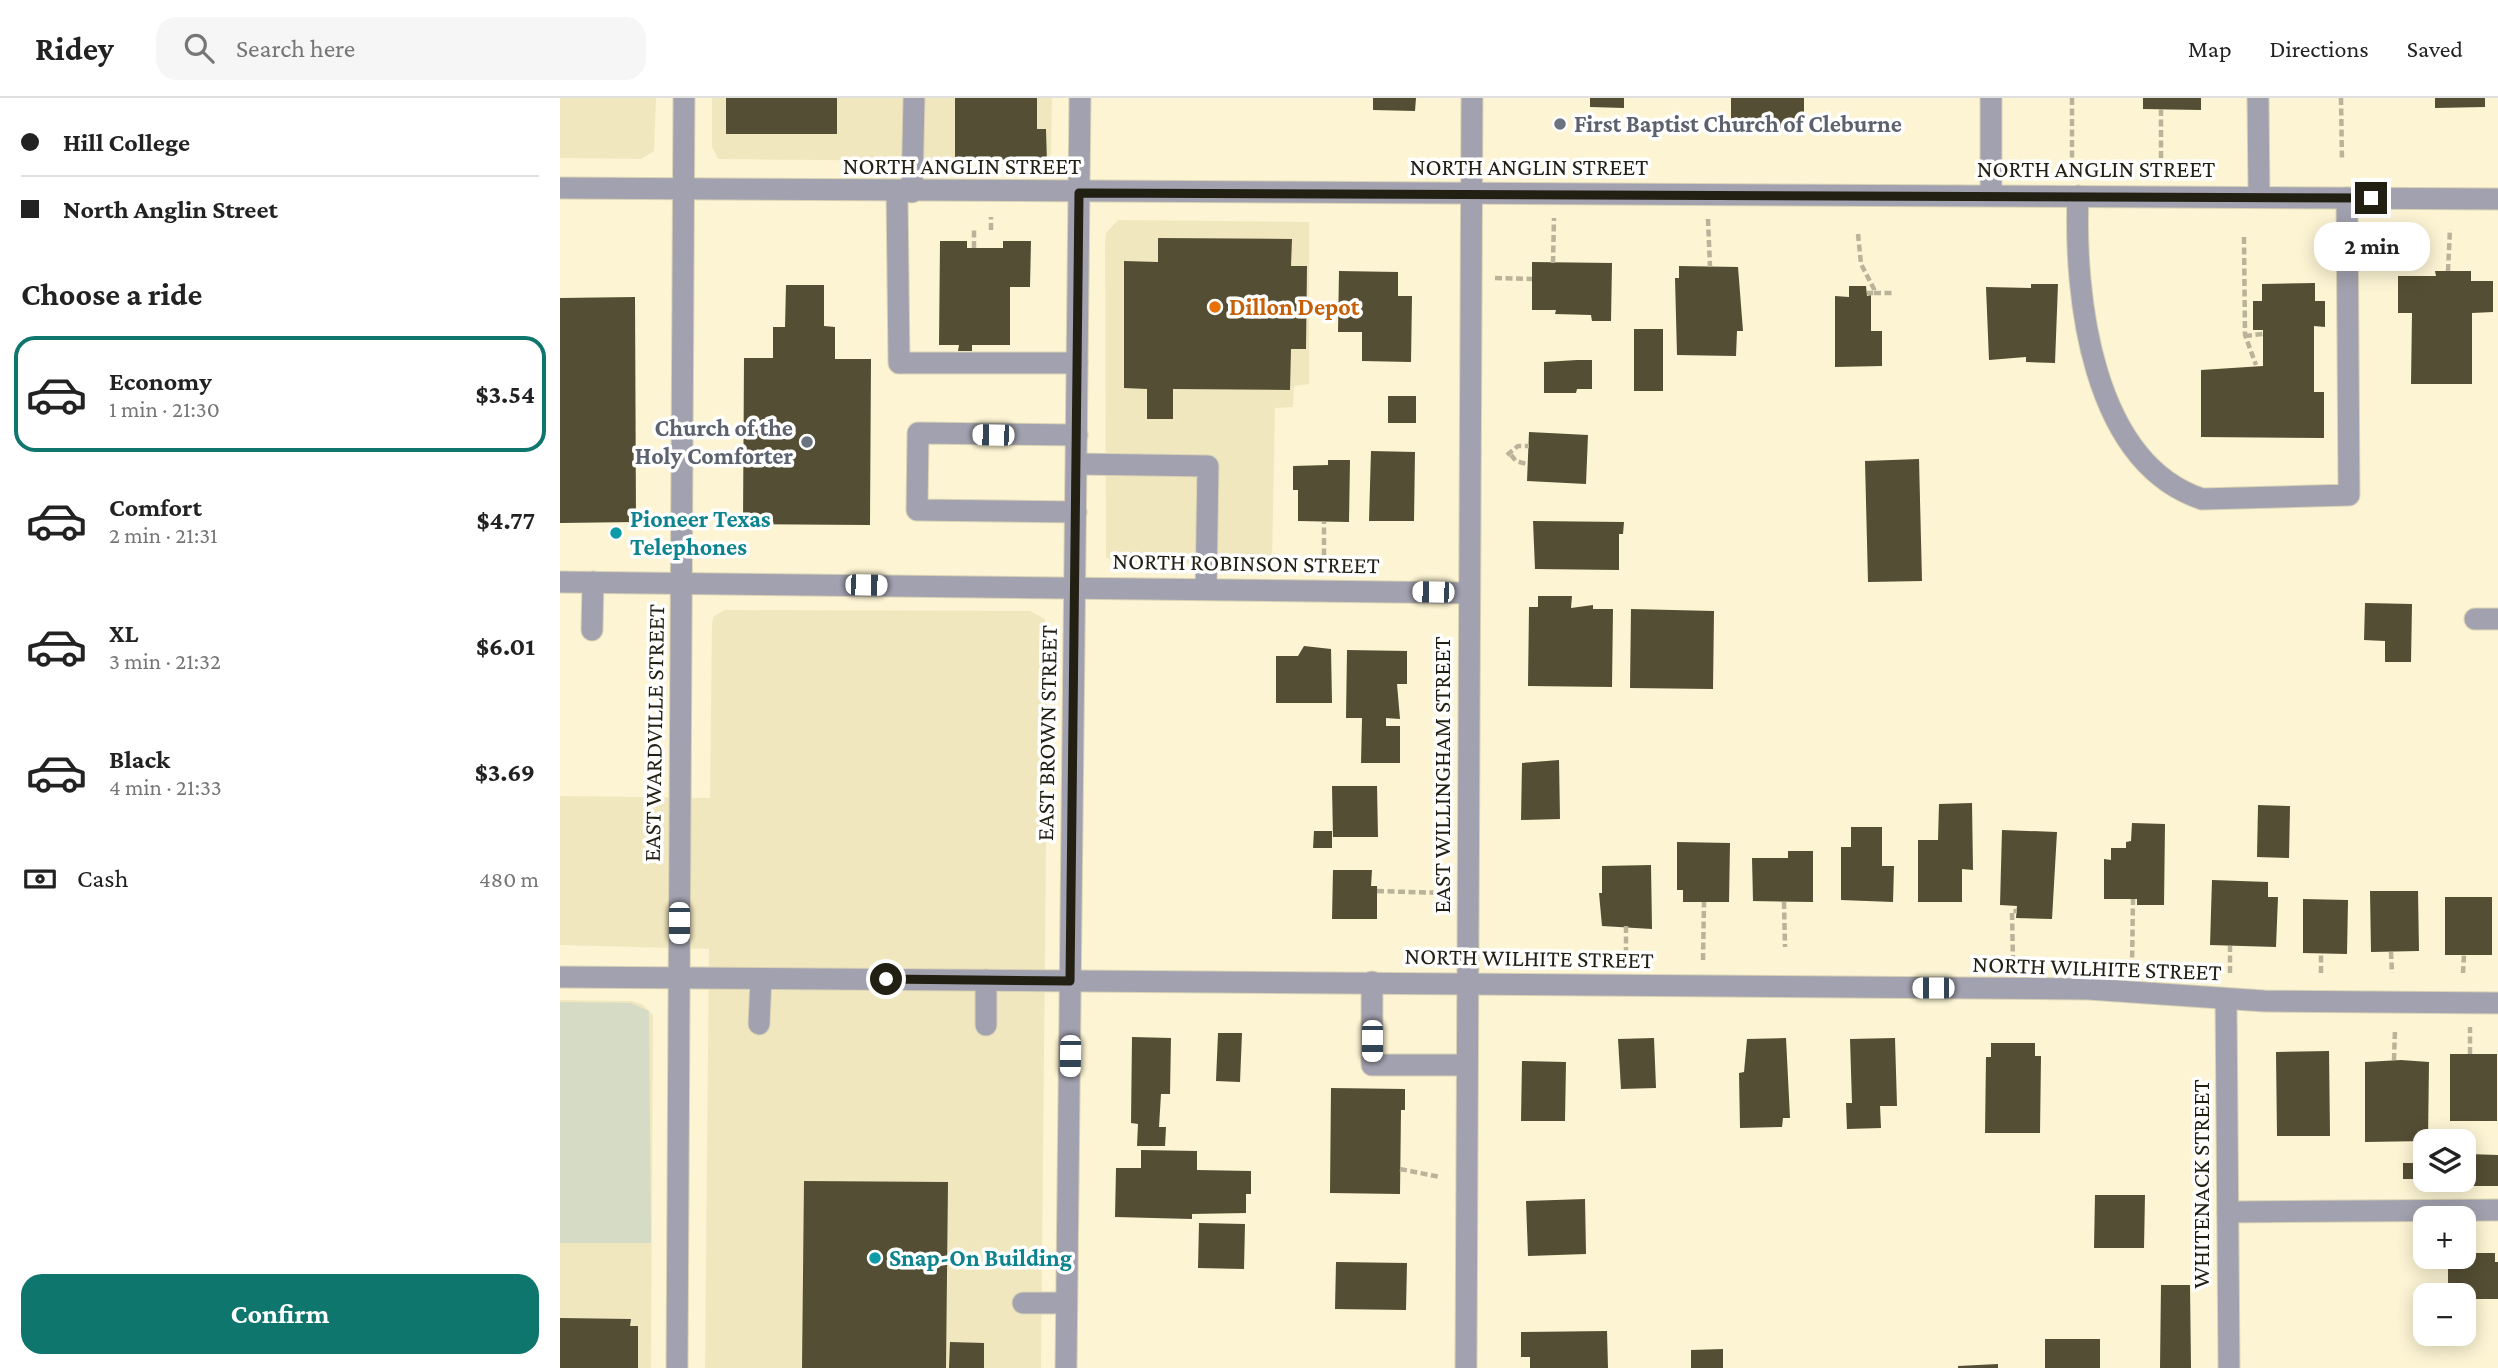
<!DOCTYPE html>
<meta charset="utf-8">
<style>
:root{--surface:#fff;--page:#f6f6f6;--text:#222;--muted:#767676;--line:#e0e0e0;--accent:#0f766e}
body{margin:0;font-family:"Crimson Pro",serif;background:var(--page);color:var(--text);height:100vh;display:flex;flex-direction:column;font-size:26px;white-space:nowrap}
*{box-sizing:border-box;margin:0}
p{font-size:23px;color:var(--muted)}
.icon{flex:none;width:38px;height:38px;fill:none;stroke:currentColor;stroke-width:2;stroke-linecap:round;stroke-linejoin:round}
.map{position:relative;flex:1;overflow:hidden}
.panel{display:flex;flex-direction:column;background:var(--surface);width:560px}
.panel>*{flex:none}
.banner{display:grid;align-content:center;height:154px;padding:0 21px;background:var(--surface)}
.controls{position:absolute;left:1853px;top:1031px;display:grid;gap:14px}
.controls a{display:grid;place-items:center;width:63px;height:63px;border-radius:14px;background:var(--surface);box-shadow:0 4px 18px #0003;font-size:35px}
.end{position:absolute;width:32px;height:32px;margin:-16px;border:9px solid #221f13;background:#fff;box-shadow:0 0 0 4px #fff}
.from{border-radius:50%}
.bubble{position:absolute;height:49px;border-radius:21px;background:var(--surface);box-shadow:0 4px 18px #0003;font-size:23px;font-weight:700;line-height:49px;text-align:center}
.car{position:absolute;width:21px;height:42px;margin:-21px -10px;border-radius:9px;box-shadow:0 0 5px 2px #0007;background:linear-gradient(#fff 24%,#345 0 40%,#fff 0 76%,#345 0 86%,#fff 0)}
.banner b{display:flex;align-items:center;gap:24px;height:66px;font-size:26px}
.banner b+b{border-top:2px solid var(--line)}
.banner i{width:18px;height:18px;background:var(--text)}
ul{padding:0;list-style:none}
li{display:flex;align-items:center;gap:21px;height:116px;margin:0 14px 10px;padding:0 7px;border:4px solid transparent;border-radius:21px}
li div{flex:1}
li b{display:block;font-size:26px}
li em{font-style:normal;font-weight:700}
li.on{border-color:var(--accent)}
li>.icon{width:63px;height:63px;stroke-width:1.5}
h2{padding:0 21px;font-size:32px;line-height:84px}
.pay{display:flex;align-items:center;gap:18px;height:77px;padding:0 21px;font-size:26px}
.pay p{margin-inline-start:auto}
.primary-button{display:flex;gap:14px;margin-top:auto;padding:14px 21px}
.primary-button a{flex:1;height:80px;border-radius:21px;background:var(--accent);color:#fff;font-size:28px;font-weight:700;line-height:80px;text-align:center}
header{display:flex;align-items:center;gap:42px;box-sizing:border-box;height:98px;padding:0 35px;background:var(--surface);border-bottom:2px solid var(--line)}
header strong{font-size:33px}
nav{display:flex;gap:38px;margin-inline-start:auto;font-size:24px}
.search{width:490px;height:63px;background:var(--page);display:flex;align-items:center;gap:18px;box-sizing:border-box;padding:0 24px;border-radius:21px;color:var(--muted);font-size:26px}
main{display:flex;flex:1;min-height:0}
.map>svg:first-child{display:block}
.built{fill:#f1e7bf}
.green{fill:#d6dbc5}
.building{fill:#544e34}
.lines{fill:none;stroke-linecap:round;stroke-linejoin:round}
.minor-casing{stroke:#d9d2b4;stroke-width:23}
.path{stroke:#bab399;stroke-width:4.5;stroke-dasharray:7 3.5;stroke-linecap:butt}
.minor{stroke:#a2a1af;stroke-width:21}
.route{stroke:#221f13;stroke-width:9}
.worship-dot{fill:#6b7280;stroke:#fff;stroke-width:2.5}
.food-dot{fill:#e8710a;stroke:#fff;stroke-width:2.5}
.culture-dot{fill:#0f9aa8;stroke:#fff;stroke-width:2.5}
.labels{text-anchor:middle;stroke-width:7;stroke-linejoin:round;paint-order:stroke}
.worship-label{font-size:24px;font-weight:bold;fill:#5b616d;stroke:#fff;text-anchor:start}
.street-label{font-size:24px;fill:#221f13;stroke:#fff}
.food-label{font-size:24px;font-weight:bold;fill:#c56008;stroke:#fff;text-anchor:start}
.culture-label{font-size:24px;font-weight:bold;fill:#0d838f;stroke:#fff;text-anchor:start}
</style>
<header>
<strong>Ridey</strong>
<div class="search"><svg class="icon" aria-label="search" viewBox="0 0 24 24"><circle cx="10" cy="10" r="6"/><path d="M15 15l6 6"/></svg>Search here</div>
<nav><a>Map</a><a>Directions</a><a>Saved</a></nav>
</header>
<main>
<section class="panel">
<div class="banner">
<b><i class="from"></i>Hill College</b>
<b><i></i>North Anglin Street</b>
</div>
<h2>Choose a ride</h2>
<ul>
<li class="on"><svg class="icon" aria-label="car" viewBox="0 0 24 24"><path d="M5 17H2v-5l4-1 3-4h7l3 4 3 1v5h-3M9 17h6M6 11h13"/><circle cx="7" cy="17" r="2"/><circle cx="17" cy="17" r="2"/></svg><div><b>Economy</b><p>1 min · 21:30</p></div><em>$3.54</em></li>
<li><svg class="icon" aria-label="car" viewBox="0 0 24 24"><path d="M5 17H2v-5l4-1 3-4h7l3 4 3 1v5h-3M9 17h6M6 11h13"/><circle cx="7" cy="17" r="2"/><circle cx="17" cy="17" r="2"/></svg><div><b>Comfort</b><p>2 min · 21:31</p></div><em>$4.77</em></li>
<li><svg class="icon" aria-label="car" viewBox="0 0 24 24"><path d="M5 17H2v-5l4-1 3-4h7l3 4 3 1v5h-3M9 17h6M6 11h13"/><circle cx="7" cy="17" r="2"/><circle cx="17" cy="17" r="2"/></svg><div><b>XL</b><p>3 min · 21:32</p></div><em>$6.01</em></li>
<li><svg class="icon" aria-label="car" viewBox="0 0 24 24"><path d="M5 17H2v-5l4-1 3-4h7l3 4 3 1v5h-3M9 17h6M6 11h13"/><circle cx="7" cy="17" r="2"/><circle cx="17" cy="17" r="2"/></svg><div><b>Black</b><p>4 min · 21:33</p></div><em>$3.69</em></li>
</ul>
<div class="pay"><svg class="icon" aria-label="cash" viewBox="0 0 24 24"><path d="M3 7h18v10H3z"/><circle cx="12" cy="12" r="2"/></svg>Cash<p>480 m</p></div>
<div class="primary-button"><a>Confirm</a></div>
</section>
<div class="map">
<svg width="1938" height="1270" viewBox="0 0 1938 1270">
<rect width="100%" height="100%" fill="#fcf4d3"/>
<g class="built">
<path d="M 0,0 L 96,0 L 94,53 L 81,61 L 0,60 Z"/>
<path d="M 152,0 L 492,0 L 491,54 L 489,64 L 158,61 L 152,49 Z"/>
<path d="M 558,122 L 749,124 L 749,286 L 734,288 L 733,309 L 715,310 L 712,466 L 555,465 L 546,459 L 545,145 L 546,135 Z"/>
<path d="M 165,512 L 470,513 L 485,521 L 488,536 L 481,1270 L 145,1270 L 149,851 L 0,847 L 0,698 L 150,700 L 152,525 L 154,518 Z"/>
<path d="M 0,902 L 71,903 L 82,906 L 93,917 L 91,1270 L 0,1270 Z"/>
</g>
<path class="green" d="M 0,904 L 71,905 L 89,913 L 91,1145 L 0,1145 Z"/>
<g class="building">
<rect x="166" y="0" width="111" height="36"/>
<path d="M 395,0 L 477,0 L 477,31 L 486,31 L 487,66 L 480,62 L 395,61 Z"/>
<path d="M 813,0 L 856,0 L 855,13 L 813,12 Z"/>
<path d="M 1030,0 L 1064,0 L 1064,10 L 1030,9 Z"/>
<rect x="1171" y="0" width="73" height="32"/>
<path d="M 1583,0 L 1641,0 L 1641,12 L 1583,11 Z"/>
<path d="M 1875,0 L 1925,0 L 1925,9 L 1875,10 Z"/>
<path d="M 598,140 L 732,141 L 731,168 L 747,168 L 746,251 L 731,251 L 730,292 L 613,291 L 613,321 L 587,321 L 587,291 L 564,290 L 564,163 L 598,164 Z"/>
<path d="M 380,143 L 407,143 L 407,150 L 443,150 L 443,143 L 471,143 L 470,189 L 450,189 L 450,247 L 412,247 L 412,253 L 398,253 L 399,247 L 379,247 Z"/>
<path d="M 972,164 L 1052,165 L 1051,223 L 1032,223 L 1031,217 L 995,216 L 996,212 L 972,212 Z"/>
<path d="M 1119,168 L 1178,169 L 1183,233 L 1177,233 L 1176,258 L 1117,257 L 1115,180 L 1119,180 Z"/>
<path d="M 779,173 L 838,174 L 838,198 L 852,198 L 851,264 L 802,263 L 802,234 L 778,234 Z"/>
<path d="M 1875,173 L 1911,173 L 1911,183 L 1933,183 L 1933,214 L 1912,215 L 1912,286 L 1851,286 L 1852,215 L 1838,215 L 1838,178 L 1876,178 Z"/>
<path d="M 1755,185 L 1755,203 L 1765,203 L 1765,229 L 1754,228 L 1754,294 L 1764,294 L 1764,340 L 1641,339 L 1641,272 L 1703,268 L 1703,232 L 1693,232 L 1693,203 L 1702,203 L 1702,186 Z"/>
<path d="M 1471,186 L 1498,186 L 1495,265 L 1466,264 L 1466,259 L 1429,262 L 1426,189 L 1471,190 Z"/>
<path d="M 226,187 L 264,187 L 264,228 L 275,229 L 275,261 L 311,261 L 310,427 L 183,426 L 184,260 L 213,260 L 213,229 L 225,229 Z"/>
<path d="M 1289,188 L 1306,188 L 1307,198 L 1311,197 L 1311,233 L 1322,233 L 1322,268 L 1275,269 L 1275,198 L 1289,199 Z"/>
<path d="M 75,199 L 76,424 L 0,425 L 0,200 Z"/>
<rect x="1074" y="231" width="29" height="62"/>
<path d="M 1017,262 L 1032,262 L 1032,291 L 1017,291 L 1016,295 L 984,295 L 984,264 Z"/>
<rect x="828" y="298" width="28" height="27"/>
<path d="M 969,334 L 1028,337 L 1026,386 L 967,383 Z"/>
<path d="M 811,353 L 855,354 L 854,423 L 809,423 Z"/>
<path d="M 1359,361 L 1362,483 L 1308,484 L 1305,363 Z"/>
<path d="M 768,362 L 790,362 L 789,424 L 738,423 L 738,392 L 733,392 L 733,368 L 768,367 Z"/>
<path d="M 973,423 L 1064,424 L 1063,436 L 1059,436 L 1059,472 L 975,471 Z"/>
<path d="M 978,498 L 1012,498 L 1011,510 L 1033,507 L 1033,511 L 1053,511 L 1052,589 L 968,588 L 969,509 L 978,509 Z"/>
<path d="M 1805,505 L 1852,506 L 1851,564 L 1825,564 L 1825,543 L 1804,542 Z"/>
<path d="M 1071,511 L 1154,513 L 1153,591 L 1070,590 Z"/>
<path d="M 744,548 L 771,551 L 772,605 L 716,605 L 716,558 L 738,558 Z"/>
<path d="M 787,552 L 847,553 L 847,586 L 837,586 L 840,621 L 826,620 L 826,628 L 840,628 L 840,665 L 801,665 L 802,620 L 786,620 Z"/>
<path d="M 999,662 L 1000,721 L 961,722 L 962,665 Z"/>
<path d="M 772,688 L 817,688 L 818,739 L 773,739 Z"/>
<path d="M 1412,705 L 1413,772 L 1402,771 L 1402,804 L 1358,804 L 1358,742 L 1378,742 L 1379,706 Z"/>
<path d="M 1698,707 L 1730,708 L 1729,760 L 1697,759 Z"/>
<path d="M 1572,725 L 1605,726 L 1604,807 L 1577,807 L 1577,801 L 1544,801 L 1544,761 L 1551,762 L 1551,750 L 1566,750 L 1566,744 L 1571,743 Z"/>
<path d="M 1291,729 L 1322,729 L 1322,768 L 1334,768 L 1333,804 L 1281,802 L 1281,749 L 1291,749 Z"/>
<path d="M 1442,732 L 1497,734 L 1492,821 L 1456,820 L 1457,808 L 1440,807 Z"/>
<path d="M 754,733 L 772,733 L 772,750 L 753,750 Z"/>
<path d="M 1117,744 L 1170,745 L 1169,804 L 1123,804 L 1123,792 L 1117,792 Z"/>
<path d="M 1228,753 L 1253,753 L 1253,804 L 1193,803 L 1192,760 L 1228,760 Z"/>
<path d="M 1091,767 L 1092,831 L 1042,828 L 1039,795 L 1042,795 L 1042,768 Z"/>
<path d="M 773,772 L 812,772 L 811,788 L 817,788 L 817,821 L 772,821 Z"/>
<path d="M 1652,782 L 1708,784 L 1708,799 L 1718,799 L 1716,849 L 1650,847 Z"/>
<path d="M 1810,793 L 1858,793 L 1859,853 L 1811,854 Z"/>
<rect x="1885" y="799" width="47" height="58"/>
<path d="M 1743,801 L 1788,802 L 1787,856 L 1743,855 Z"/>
<path d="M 658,935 L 682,935 L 680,984 L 656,983 Z"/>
<path d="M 572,939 L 611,940 L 610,996 L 601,996 L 599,1029 L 606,1029 L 605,1048 L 577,1048 L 578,1026 L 571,1025 Z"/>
<path d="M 1094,940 L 1096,990 L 1061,991 L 1058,941 Z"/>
<path d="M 1226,940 L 1230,1020 L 1223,1020 L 1222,1029 L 1180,1030 L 1179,975 L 1184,974 L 1187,941 Z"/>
<path d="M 1335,940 L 1337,1008 L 1320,1008 L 1321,1030 L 1287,1031 L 1286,1005 L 1292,1005 L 1290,941 Z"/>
<path d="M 1431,945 L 1475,945 L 1475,958 L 1481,958 L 1480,1035 L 1425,1035 L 1426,959 L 1431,959 Z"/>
<path d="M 1769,953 L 1770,1038 L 1717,1038 L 1716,954 Z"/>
<rect x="1890" y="956" width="47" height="67"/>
<path d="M 1841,962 L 1869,964 L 1868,1043 L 1805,1044 L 1805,964 Z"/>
<path d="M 962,963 L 1006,964 L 1005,1023 L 961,1023 Z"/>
<path d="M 771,990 L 845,991 L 845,1012 L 841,1012 L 840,1096 L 770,1095 Z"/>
<path d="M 581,1052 L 637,1053 L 637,1072 L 691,1073 L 691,1096 L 686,1096 L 686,1115 L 632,1116 L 632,1121 L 555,1119 L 556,1070 L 581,1070 Z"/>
<path d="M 1908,1056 L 1938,1057 L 1938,1088 L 1908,1088 Z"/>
<rect x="1843" y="1065" width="23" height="16"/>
<path d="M 244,1083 L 388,1084 L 386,1270 L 242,1270 Z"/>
<path d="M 1535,1097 L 1585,1097 L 1584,1150 L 1534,1150 Z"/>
<path d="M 1025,1101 L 1026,1156 L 968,1158 L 966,1103 Z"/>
<path d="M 639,1125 L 685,1126 L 684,1171 L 638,1170 Z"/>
<path d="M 1911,1155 L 1935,1155 L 1935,1164 L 1938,1164 L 1938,1201 L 1904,1201 L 1904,1197 L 1888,1197 L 1888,1165 L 1911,1164 Z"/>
<path d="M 776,1164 L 847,1165 L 846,1212 L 775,1211 Z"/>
<path d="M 1601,1187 L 1630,1187 L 1631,1270 L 1600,1270 Z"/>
<path d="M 0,1220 L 71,1221 L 70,1228 L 78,1228 L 78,1270 L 0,1270 Z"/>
<path d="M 1047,1233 L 1048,1270 L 970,1270 L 970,1259 L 961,1259 L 961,1234 Z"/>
<rect x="1485" y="1241" width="55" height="29"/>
<path d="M 390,1244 L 424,1245 L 424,1270 L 389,1270 Z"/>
<path d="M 1163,1251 L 1163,1270 L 1131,1270 L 1131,1252 Z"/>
<path d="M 1438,1266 L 1438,1270 L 1398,1270 L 1398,1268 Z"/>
</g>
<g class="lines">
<defs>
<g id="minor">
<path d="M 1698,0 L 1699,98"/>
<path d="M 0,90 L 1938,101"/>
<path d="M 337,94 L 339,265 L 517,265"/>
<path d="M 352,94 L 354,0"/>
<path d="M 1431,97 L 1431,0"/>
<path d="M 1518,98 C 1514,197 1531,364 1642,401 L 1789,397 L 1787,100"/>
<path d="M 517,366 L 648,368 L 646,491"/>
<path d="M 516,414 L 357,412 L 358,335 L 517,337"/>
<path d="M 0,484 L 909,495"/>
<path d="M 1915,521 L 1938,521"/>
<path d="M 32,532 L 33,484"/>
<path d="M 0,879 L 1528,891 L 1704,903 L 1938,905"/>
<path d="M 426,882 L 426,927"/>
<path d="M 812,884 L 812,967 L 907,967"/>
<path d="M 1666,901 L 1669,1270"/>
<path d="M 199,926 L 201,881"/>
<path d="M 1668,1114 L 1938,1112"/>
<path d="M 463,1205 L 506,1205"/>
<path d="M 117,1270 L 124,0"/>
<path d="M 506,1270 L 520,0"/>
<path d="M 906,1270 L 912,0"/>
</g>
</defs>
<use href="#minor" class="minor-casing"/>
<g class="path">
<path d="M 1512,0 L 1512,73"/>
<path d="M 1781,0 L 1782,63"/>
<path d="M 1601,11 L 1601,73"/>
<path d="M 1148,121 L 1150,169"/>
<path d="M 431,132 L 431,119"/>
<path d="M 1298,136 L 1301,166 L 1314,191 L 1314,195 L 1307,195"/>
<path d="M 1684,139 L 1685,237 L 1696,267"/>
<path d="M 414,150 L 414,132"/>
<path d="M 993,165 L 994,120"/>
<path d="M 1888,173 L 1890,131"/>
<path d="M 935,180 L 972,181"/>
<path d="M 1314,195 L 1334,195"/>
<path d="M 1685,238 L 1703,236"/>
<path d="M 947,357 L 958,348 L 969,348"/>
<path d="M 951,357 L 956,363 L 967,366"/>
<path d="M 764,468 L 764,424"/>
<path d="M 817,793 L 883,795"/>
<path d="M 1224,804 L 1225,849"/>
<path d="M 1066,828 L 1066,862"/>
<path d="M 1831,854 L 1832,875"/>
<path d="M 1143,862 L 1144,804"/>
<path d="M 1453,864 L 1452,813 L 1457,813"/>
<path d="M 1572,870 L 1573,801"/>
<path d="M 1670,875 L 1670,848"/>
<path d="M 1761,875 L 1761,855"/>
<path d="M 1903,875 L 1904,857"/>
<path d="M 1910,956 L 1910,929"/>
<path d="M 1834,962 L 1835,931"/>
<path d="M 840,1071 L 880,1079"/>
</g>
<use href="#minor" class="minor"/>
</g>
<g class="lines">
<path class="route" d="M 326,881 L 510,883 L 519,95 L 1811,100"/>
</g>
<g class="worship-dot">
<circle cx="1000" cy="26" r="7"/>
<circle cx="247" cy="344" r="7"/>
</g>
<circle class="food-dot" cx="655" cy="209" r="7"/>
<g class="culture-dot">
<circle cx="56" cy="435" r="7"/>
<circle cx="315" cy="1160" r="7"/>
</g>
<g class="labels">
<g class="worship-label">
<text x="1014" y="34">First Baptist Church of Cleburne</text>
<text x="233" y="338" text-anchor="end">Church of the<tspan x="233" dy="28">Holy Comforter</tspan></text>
</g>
<g class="street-label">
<text x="402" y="76">NORTH ANGLIN STREET</text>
<text x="969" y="77">NORTH ANGLIN STREET</text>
<text x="1536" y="79">NORTH ANGLIN STREET</text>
<text transform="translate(686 465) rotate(1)" y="8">NORTH ROBINSON STREET</text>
<text transform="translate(94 635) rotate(-89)" y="8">EAST WARDVILLE STREET</text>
<text transform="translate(487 635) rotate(-89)" y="8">EAST BROWN STREET</text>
<text transform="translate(882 677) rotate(-90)" y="8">EAST WILLINGHAM STREET</text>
<text transform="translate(969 860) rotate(1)" y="8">NORTH WILHITE STREET</text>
<text transform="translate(1537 870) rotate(2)" y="8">NORTH WILHITE STREET</text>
<text transform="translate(1641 1086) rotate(-90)" y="8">WHITENACK STREET</text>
</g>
<g class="food-label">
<text x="669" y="217">Dillon Depot</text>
</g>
<g class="culture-label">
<text x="70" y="429">Pioneer Texas<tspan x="70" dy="28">Telephones</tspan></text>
<text x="329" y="1168">Snap-On Building</text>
</g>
</g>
</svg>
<div class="controls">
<a><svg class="icon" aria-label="layers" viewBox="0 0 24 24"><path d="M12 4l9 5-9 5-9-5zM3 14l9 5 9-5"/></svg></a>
<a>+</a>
<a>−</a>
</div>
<i class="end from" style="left:326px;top:881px"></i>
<i class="end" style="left:1811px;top:100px"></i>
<div class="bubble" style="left:1754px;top:124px;width:116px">2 min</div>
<i class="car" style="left:433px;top:337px;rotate:271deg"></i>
<i class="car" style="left:306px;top:487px;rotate:91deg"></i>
<i class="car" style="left:873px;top:494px;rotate:271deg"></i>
<i class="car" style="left:119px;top:825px;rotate:180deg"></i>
<i class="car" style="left:1373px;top:890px;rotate:270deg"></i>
<i class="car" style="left:812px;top:943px;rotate:180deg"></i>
<i class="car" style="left:510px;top:958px;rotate:181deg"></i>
</div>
</main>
